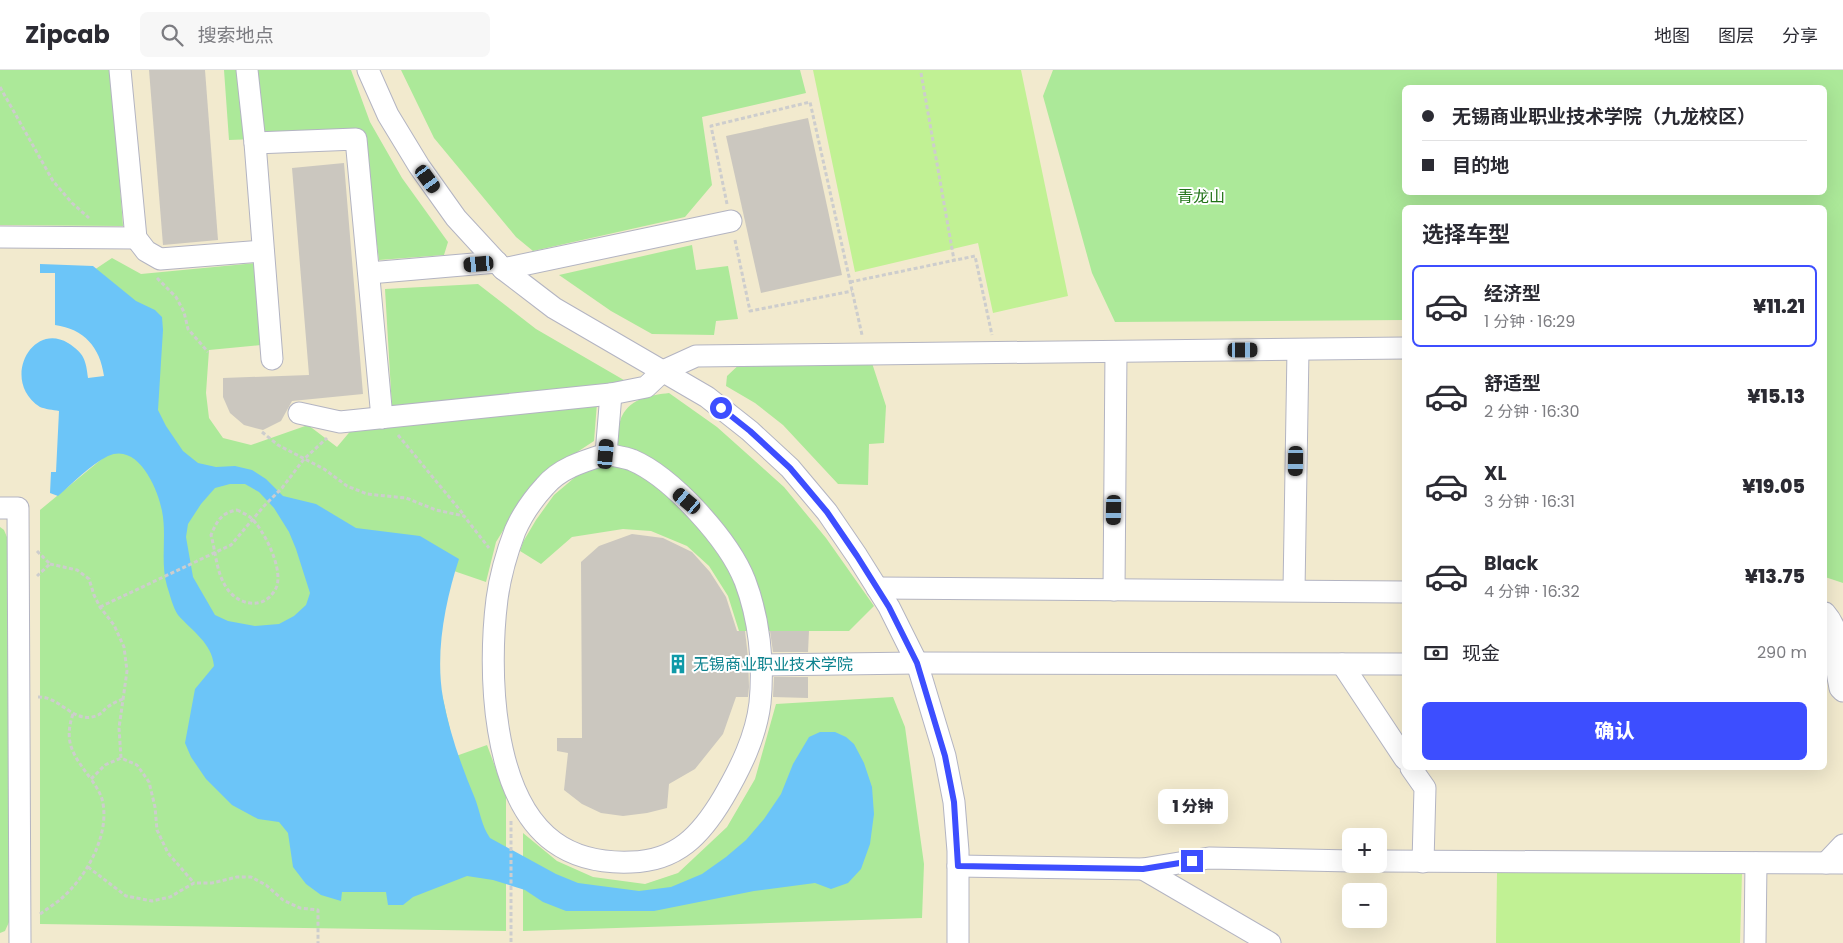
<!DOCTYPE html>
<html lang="zh">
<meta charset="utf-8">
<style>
:root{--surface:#fff;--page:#f7f7f7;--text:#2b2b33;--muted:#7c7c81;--line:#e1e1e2;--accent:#3d4eff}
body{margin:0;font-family:Poppins,"Noto Sans SC",sans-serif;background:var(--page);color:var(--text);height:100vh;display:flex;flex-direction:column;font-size:19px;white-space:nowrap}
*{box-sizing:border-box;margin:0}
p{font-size:16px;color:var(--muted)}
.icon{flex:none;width:28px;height:28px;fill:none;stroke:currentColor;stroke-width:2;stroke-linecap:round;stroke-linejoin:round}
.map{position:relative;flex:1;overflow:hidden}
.drawer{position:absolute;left:1402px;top:135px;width:425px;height:565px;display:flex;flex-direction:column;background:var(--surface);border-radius:8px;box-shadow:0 5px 20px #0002}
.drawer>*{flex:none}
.top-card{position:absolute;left:1402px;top:15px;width:425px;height:110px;border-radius:8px;box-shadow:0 5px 20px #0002;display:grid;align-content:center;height:110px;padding:0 20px;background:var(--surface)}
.buttons{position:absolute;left:1342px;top:758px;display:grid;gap:10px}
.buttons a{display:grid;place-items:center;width:45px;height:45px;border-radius:8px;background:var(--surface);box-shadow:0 5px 20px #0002;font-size:25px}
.end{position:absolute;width:22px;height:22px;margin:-11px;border:6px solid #3d4eff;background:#fff;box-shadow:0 0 0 2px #fff}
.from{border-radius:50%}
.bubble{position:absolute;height:35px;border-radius:8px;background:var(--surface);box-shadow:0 5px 20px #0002;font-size:16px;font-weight:800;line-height:35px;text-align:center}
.car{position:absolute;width:15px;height:30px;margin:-15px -8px;border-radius:6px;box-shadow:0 0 4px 1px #0007;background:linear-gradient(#222 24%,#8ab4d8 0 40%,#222 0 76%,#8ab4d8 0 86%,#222 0)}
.top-card b{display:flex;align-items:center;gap:18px;height:48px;font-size:19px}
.top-card b+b{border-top:1px solid var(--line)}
.top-card i{width:12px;height:12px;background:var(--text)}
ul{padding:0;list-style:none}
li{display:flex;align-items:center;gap:15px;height:82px;margin:0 10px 8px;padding:0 10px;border:2px solid transparent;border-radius:8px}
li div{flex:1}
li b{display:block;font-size:19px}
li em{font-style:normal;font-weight:800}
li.selected{border-color:var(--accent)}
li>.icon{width:45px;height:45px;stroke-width:1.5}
h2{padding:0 20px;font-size:22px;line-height:60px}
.pay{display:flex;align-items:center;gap:12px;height:55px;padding:0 20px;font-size:19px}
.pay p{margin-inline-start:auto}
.button{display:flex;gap:10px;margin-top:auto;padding:10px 20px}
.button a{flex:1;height:58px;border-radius:8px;background:var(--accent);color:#fff;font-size:20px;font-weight:800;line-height:58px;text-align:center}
header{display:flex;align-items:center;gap:30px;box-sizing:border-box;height:70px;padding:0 25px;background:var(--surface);border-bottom:1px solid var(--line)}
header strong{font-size:24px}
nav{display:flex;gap:28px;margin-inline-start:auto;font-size:18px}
.search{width:350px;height:45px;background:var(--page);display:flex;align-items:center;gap:12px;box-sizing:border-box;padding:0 18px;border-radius:8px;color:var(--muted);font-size:19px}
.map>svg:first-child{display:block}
.education{fill:#f2eace;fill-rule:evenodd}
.green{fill:#ace999;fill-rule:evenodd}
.pitch{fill:#c1f194}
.water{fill:#6cc5f8;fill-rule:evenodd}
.building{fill:#cbc7bf}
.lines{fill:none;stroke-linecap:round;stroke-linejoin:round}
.minor-casing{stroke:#b3b4c2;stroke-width:23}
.path{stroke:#cdcdcd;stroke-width:3;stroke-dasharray:4 2.5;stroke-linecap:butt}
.minor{stroke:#fff;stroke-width:21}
.route{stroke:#3d4eff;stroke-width:6}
.labels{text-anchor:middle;stroke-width:4;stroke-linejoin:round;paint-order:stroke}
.park-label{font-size:16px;fill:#207216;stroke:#fff}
.culture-label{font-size:16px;fill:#0d838f;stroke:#fff;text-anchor:start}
</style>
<header>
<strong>Zipcab</strong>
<div class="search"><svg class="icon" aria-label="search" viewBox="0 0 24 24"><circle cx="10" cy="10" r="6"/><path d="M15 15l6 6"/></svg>搜索地点</div>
<nav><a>地图</a><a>图层</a><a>分享</a></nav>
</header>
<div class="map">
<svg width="1843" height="873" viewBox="0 0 1843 873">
<rect width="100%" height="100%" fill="#f0eadf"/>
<path class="education" d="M 0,0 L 1075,0 L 1405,234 L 1405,698 L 1825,698 L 1825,495 L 1843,495 L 1843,873 L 0,873 ZM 1351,766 L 1379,766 L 1379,794 L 1351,794 ZM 1351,821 L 1379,821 L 1379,849 L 1351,849 Z"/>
<g class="green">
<path d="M 0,0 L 111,0 L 123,156 L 0,155 Z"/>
<path d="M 224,0 L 351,0 L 370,52 L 402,108 L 448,172 L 444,185 L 379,190 L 363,65 L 229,70 Z"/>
<path d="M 401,0 L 800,0 L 806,23 L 702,47 L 712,115 L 685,147 L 533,181 L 516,167 L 434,68 Z"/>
<path d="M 1053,0 L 1843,0 L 1843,513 L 1825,507 L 1825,138 L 1405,138 L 1405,250 L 1115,252 L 1092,203 L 1043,26 ZM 1405,18 L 1825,18 L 1825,122 L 1405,122 Z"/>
<path d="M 692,175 L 696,200 L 728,196 L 738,249 L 716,251 L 714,265 L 652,264 L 611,241 L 559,205 Z"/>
<path d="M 112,188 L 141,204 L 256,193 L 261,275 L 209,280 L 206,323 L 209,348 L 223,368 L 251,375 L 308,355 L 337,377 L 353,358 L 597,333 L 594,371 L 565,390 L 515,441 L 496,472 L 486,512 L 451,500 L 434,590 L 456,686 L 487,675 L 506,726 L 506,861 L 40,854 L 40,440 L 155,345 L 94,200 Z"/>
<path d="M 478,214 L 536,259 L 629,313 L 392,338 L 385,219 Z"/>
<path d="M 743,291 L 872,293 L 886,336 L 884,373 L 869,374 L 868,415 L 838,414 L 783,355 L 755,333 L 726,316 L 727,306 Z"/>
<path d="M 669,323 L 717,357 L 784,417 L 826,468 L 874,536 L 849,561 L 739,561 L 728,526 L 709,496 L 687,476 L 651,461 L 623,459 L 572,467 L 541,494 L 520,481 L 523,472 L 536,450 L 554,425 L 587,397 L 614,396 C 616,386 618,352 622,346 C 631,328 652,325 669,323 Z"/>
<path d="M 0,457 L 4,460 L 9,472 L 9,852 L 5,861 L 0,863 Z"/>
<path d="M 893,627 L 905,657 L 924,794 L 922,848 L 523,861 L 523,763 L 557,791 L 593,807 L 645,814 L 678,803 L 727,757 L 755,709 L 776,634 Z"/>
</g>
<g class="pitch">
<path d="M 813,0 L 1021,0 L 1068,226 L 993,243 L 978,173 L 855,202 Z"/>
<path d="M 1497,803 L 1742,803 L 1740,873 L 1496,873 Z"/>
</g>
<path class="water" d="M 40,194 L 93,196 L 136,231 L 155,240 L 162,247 L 163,260 L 158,340 L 166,356 L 183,381 L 198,393 L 216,397 L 235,396 L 252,400 L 266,409 L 283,426 L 316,434 L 356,458 L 420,466 L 459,489 C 445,532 435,583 443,628 C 449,661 461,695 474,726 C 480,740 481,755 490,768 L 556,804 L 578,813 L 639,821 L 671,817 L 702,804 L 726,787 L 746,770 L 764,749 L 781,724 L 793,694 L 809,667 L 820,662 L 835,662 L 846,667 L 854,674 L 864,693 L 872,717 L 874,744 L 870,774 L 861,799 L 848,813 L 831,819 L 815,813 L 754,821 L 654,841 L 566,841 L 543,832 L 525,820 L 493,810 L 467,806 L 413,827 L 403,835 L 388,835 L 386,822 L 342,822 L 341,831 L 321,825 L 306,814 L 293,797 L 288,763 L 279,752 L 258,749 L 232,735 L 206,709 L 191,687 L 185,673 L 195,619 L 214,596 C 212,573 192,561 178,545 C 173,538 170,525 167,516 C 160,492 167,465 162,441 C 158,419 138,372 108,386 C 90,395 73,413 58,426 L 50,423 L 51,402 L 56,402 L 59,341 C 53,340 45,339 40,337 C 0,311 32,251 68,273 C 84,283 86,290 88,308 L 104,306 C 100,277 84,259 55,255 L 55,203 L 40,203 ZM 230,414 L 245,414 L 259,422 L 274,438 L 289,462 L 296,479 L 310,523 L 306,535 L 294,546 L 279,554 L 255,556 L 228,551 L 215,545 L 193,507 L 186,467 L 188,454 L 201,434 L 215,418 Z"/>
<g class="building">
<path d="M 149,0 L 205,0 L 218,170 L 163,175 Z"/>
<path d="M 808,48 L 842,205 L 761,223 L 726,66 Z"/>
<path d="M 344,93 L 363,324 L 292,331 L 281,351 L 263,360 L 244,355 L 230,343 L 223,327 L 223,308 L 309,305 L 292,98 Z"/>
<path d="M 632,464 L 663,468 L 692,482 L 710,502 L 726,527 L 737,561 L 745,561 L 748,587 L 749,617 L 748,627 L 736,627 L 723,664 L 695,699 L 669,714 L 667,738 L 647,743 L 623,746 L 601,743 L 582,734 L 564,720 L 568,683 L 557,681 L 557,668 L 582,668 L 581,492 L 599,476 Z"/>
<path d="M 770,561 L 809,561 L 808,582 L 773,582 Z"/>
<path d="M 774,607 L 808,607 L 808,628 L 773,627 Z"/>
</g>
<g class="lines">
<defs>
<g id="minor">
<path d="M 120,0 L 136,168 L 146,181 L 160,189 L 263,181"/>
<path d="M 247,0 L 255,73 L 272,289"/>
<path d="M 368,0 L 388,45 L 419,96 L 456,148 L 503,199 L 554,238 L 707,327 L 750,361 L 790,398 L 827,442 L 857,486 L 889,537 L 917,593 L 945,686 L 954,732 L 958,781 L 958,873"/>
<path d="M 255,73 L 356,69 L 382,348"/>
<path d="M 0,167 L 136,168"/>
<path d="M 503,199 L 731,151"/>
<path d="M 369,203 L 497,192"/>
<path d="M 299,343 L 340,352 L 611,324 L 646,317 L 663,301 L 696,286 L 1405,278"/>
<path d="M 606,384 C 614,386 624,387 632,390 C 672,407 729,470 745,511 C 759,548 764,592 760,633 C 756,667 740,699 723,728 C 701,765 677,791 631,792 C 605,793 576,788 554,772 C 491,726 488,600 497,529 C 500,507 507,482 515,461 C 522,445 533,429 545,416 C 560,398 584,391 606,384 L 611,324"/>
<path d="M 0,438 L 18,438 L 20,873"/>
<path d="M 877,518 L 1405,522"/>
<path d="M 1114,520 L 1116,282"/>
<path d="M 1294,520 L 1298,280"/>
<path d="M 1825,543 C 1840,560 1837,577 1837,598 C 1837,605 1839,611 1840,618 L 1843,621"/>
<path d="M 1342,594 L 1405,689"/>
<path d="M 762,595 L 917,593 L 1405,594"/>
<path d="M 1411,698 L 1425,718 L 1423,792"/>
<path d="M 1379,791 L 1843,793"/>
<path d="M 1826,793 L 1843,775"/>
<path d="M 958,796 L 1143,799 L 1209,788 L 1351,791"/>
<path d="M 1143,799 L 1270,873"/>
<path d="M 1755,873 L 1756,793"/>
</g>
</defs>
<use href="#minor" class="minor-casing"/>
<g class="path">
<path d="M 921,3 L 954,190"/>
<path d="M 0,17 L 53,111 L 72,133 L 89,148"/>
<path d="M 727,134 L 711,56 L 810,32 L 862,265"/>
<path d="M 735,170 L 750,241 L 852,221"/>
<path d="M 157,208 L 176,227 L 184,242 L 188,259 L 208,282"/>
<path d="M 850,212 L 975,186 L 992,265"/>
<path d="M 262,362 L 278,375 L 324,399 L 347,416 L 367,424 L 406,428 L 436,440 L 464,446 L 489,478"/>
<path d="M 398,365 L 464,445"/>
<path d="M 237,440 C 241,442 246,444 250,447 C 264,459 286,503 275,520 C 263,541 237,535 226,517 C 216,501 216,483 211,465 C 217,451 221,443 237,440 Z"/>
<path d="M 37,481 L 50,494 L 37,506"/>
<path d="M 50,494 L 77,500 L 89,509 L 94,525 L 100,537 L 114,555 L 124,577 L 127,601 L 119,658 L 121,688 L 137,695 L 149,712 L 155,737 L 157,760 L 168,783 L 194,813"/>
<path d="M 100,537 L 231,475 L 264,436 L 282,418 L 304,389 L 327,368"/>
<path d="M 38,627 C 60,626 73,654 96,646 C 102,644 104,639 109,636 C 113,633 118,631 123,629"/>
<path d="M 73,644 C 63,673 74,686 91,709 L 105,695 L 121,688"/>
<path d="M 511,751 L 511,873"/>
<path d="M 88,797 L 126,826 L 152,831 L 170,827 L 194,813 L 212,813 L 237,807 L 251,807 L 266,815 L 283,830 L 300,838 L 318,840 L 318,873"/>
<path d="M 40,844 C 47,839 55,834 62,828 C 87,806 111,763 102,729 C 100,722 95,715 91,709"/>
</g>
<use href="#minor" class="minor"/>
</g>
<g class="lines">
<path class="route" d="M 721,338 L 750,361 L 790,398 L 827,442 L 857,486 L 889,537 L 917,593 L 945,686 L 954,732 L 958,796 L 1143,799 L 1192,791"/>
</g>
<defs>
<symbol id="building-bare" viewBox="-9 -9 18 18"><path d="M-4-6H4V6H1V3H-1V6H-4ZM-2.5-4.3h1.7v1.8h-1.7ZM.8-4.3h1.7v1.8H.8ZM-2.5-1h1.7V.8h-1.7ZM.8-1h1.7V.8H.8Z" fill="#0f9aa8" stroke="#fff" stroke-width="2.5" paint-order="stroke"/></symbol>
</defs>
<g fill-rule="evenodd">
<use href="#building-bare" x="664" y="580" width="28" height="28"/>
</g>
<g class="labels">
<g class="park-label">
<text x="1201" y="132">青龙山</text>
</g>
<g class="culture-label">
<text x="693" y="600">无锡商业职业技术学院</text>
</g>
</g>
</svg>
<div class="buttons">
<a>+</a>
<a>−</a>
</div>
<i class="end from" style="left:721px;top:338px"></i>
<i class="end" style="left:1192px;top:791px"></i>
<div class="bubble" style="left:1158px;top:719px;width:70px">1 分钟</div>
<i class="car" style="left:428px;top:109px;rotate:144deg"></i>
<i class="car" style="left:479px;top:194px;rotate:265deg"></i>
<i class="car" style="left:1243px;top:280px;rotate:90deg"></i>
<i class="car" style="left:606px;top:384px;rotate:5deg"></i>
<i class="car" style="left:1296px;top:391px;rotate:181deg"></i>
<i class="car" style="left:687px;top:431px;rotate:310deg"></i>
<i class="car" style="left:1114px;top:440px;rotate:181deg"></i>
<div class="top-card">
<b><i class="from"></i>无锡商业职业技术学院（九龙校区）</b>
<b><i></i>目的地</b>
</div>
<section class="drawer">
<h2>选择车型</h2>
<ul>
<li class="selected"><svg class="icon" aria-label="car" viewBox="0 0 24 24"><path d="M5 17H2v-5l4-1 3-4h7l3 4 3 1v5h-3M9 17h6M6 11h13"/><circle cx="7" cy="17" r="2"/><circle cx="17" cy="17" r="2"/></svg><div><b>经济型</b><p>1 分钟 · 16:29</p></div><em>¥11.21</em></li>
<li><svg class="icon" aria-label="car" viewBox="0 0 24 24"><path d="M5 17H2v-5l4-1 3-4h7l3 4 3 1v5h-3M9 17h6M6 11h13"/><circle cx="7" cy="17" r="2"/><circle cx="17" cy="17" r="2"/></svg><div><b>舒适型</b><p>2 分钟 · 16:30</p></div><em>¥15.13</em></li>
<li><svg class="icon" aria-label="car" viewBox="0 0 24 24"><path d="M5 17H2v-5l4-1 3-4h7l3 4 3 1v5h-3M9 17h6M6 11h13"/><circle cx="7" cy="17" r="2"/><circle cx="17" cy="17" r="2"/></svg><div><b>XL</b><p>3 分钟 · 16:31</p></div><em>¥19.05</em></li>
<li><svg class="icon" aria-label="car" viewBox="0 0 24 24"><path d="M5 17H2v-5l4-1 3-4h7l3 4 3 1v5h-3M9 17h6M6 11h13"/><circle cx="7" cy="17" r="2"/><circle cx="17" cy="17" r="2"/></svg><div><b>Black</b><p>4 分钟 · 16:32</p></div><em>¥13.75</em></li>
</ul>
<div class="pay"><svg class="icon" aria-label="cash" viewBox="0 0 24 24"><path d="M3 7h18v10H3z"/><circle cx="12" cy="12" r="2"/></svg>现金<p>290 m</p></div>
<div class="button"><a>确认</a></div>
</section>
</div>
